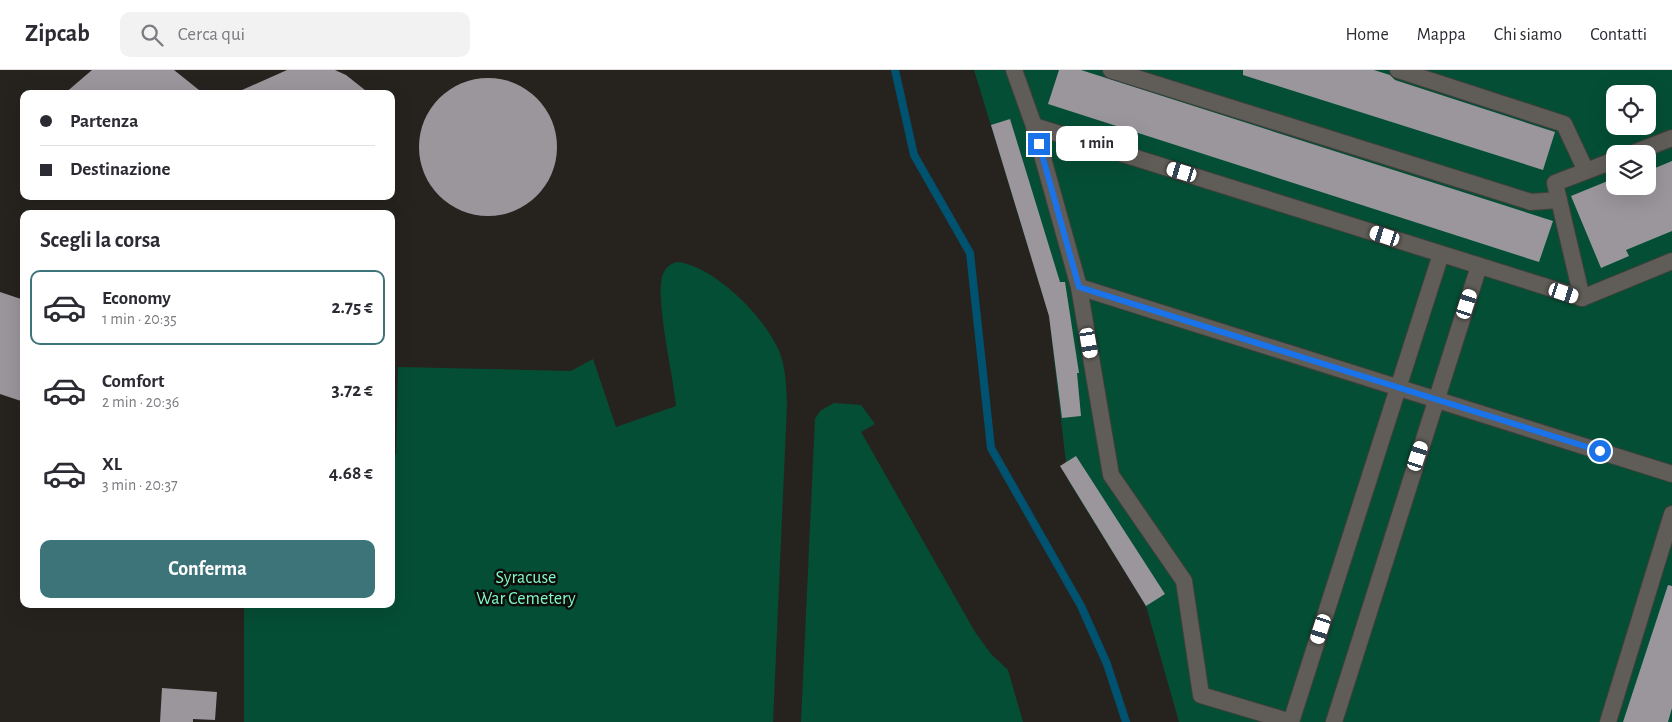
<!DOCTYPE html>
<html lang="it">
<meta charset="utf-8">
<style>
:root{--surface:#fff;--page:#f2f2f3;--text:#2b2b33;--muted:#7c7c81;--line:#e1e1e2;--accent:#3d7479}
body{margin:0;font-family:"Alegreya Sans",sans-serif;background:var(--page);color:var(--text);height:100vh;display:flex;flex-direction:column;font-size:19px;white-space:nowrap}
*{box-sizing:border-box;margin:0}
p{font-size:16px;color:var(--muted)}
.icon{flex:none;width:28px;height:28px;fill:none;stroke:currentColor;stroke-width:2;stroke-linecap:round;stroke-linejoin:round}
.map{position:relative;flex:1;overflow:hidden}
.side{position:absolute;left:20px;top:140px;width:375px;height:398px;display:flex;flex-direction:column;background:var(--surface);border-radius:10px;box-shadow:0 5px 20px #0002}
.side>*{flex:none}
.hud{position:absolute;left:20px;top:20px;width:375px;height:110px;border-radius:10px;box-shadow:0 5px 20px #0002;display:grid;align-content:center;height:110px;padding:0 20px;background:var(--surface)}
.controls{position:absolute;left:1606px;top:15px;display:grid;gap:10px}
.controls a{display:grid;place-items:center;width:50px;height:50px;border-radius:10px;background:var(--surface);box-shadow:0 5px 20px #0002;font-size:25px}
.end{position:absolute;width:22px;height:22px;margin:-11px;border:6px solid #1a73e8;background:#fff;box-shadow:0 0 0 2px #fff}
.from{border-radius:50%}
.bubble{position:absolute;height:35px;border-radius:10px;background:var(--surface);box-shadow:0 5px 20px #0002;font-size:16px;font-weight:700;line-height:35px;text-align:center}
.car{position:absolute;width:15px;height:30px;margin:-15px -8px;border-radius:6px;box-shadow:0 0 4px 1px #0007;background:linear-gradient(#fff 24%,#345 0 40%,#fff 0 76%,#345 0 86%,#fff 0)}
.hud b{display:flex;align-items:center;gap:18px;height:48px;font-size:19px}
.hud b+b{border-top:1px solid var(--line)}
.hud i{width:12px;height:12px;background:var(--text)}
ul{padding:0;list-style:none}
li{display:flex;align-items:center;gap:15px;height:75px;margin:0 10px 8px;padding:0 10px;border:2px solid transparent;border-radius:10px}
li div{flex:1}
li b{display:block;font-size:19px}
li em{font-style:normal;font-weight:700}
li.current{border-color:var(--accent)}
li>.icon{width:45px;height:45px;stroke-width:1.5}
h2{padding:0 20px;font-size:22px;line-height:60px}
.primary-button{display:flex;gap:10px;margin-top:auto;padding:10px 20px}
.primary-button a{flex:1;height:58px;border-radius:10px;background:var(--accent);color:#fff;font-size:20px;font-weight:700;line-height:58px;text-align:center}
header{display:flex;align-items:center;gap:30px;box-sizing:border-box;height:70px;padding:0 25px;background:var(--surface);border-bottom:1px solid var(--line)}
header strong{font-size:24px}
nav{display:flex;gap:28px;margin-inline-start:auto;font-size:18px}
.search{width:350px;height:45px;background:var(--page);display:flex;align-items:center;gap:12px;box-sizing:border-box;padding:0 18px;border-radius:10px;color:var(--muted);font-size:19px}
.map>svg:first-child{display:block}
.green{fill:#054e36;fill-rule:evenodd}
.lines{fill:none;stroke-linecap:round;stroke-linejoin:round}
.stream{stroke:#005370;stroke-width:8}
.building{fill:#9a969b}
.service-casing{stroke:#413f3b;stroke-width:18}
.service{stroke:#605d58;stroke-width:16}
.route{stroke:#1a73e8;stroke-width:6}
.labels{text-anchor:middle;stroke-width:5;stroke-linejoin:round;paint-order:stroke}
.park-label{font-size:18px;fill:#7ffac6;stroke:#0e0d0b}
</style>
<header>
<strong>Zipcab</strong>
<div class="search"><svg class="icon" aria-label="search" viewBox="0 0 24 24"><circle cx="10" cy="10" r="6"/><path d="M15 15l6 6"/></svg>Cerca qui</div>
<nav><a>Home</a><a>Mappa</a><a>Chi siamo</a><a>Contatti</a></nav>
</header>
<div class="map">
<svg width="1672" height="652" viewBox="0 0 1672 652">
<rect width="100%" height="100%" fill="#26231f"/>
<g class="green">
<path d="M 974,0 L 1672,0 L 1672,652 L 1179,652 L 1146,536 L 1068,410 L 1049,246 ZM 1615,24 L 1648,24 L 1648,56 L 1615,56 ZM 1615,84 L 1648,84 L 1648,116 L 1615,116 Z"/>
<path d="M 677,192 C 713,195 765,247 779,281 C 786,298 786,316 787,334 L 773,652 L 244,652 L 244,534 L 391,534 L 391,385 L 396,385 L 398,297 L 571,301 L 593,289 L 616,357 L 676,336 C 674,309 654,225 663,204 C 666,197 670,194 677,192 Z"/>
<path d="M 834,333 L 861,335 L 875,354 L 861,362 L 975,562 L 991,584 L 1008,600 L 1023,652 L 801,652 L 815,349 L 820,341 Z"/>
</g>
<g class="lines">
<path class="stream" d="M 895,0 L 914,85 L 970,183 L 991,378 L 1081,536 L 1107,594 L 1126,652"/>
</g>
<g class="building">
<path d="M 92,0 L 174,0 L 204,24 L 64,24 Z"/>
<path d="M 287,0 L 335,0 L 346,5 L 370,24 L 233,24 Z"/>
<path d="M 1059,0 L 1081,0 L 1553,151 L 1539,192 L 1048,34 Z"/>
<path d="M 1243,0 L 1374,0 L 1390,5 L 1395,10 L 1555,62 L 1543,100 L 1243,5 Z"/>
<circle cx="488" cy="77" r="69"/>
<path d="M 1010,49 L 1060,212 L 1065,212 L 1079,303 L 1077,303 L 1081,346 L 1062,348 L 1049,246 L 991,55 Z"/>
<path d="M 1672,91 L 1672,161 L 1626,180 L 1629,186 L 1601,198 L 1571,126 L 1615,108 L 1615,116 L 1648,116 L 1648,101 Z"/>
<path d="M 0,222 L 24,230 L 24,332 L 0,324 Z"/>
<path d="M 1076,386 L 1165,524 L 1146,536 L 1060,396 Z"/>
<path d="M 1668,515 L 1672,516 L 1672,638 L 1668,652 L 1623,652 Z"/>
<path d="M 162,618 L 217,622 L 215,650 L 193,649 L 193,652 L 160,652 Z"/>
</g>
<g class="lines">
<defs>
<g id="service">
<path d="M 1014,0 L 1034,56 L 1079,217 L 1111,405 L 1184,511 L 1201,625 L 1291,652"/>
<path d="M 1111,0 L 1531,132 L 1559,130"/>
<path d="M 1398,0 L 1564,54 L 1586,101"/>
<path d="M 1034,56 L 1582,228 L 1672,191"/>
<path d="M 1631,84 L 1672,68"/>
<path d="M 1079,217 L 1672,404"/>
<path d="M 1582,228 L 1555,113 L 1615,90"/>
<path d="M 1291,652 L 1441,184"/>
<path d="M 1334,652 L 1479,196"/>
<path d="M 1608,652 L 1672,444"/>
</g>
</defs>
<use href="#service" class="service-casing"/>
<use href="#service" class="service"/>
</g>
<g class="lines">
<path class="route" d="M 1039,74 L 1079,217 L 1600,381"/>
</g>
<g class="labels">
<g class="park-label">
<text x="526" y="513">Syracuse<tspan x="526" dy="21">War Cemetery</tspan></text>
</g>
</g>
</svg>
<div class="controls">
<a><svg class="icon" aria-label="locate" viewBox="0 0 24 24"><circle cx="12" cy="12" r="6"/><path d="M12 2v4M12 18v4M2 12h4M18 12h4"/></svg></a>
<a><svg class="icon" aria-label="layers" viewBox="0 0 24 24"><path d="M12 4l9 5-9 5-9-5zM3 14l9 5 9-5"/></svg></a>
</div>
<i class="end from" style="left:1600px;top:381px"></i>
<i class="end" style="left:1039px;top:74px"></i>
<div class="bubble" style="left:1056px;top:56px;width:82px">1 min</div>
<i class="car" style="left:1182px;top:102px;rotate:287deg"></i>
<i class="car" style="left:1385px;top:166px;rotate:288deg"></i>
<i class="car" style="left:1564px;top:223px;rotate:108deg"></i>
<i class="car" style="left:1467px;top:234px;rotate:18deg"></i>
<i class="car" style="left:1089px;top:273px;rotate:170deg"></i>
<i class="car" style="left:1418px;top:386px;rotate:18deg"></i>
<i class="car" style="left:1321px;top:559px;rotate:198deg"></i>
<div class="hud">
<b><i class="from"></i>Partenza</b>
<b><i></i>Destinazione</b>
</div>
<section class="side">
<h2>Scegli la corsa</h2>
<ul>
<li class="current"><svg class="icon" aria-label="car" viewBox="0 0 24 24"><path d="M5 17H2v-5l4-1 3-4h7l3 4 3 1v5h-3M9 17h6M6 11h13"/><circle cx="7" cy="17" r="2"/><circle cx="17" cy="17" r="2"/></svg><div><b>Economy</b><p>1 min · 20:35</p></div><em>2.75 €</em></li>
<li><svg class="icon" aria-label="car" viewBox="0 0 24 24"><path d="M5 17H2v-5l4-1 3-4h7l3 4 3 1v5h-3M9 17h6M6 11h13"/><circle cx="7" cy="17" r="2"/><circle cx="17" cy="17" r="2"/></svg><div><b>Comfort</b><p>2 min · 20:36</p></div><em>3.72 €</em></li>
<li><svg class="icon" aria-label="car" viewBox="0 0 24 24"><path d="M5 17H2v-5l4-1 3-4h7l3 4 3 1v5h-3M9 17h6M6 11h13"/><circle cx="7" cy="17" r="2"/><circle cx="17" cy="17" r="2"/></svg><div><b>XL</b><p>3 min · 20:37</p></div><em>4.68 €</em></li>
</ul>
<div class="primary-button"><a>Conferma</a></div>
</section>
</div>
